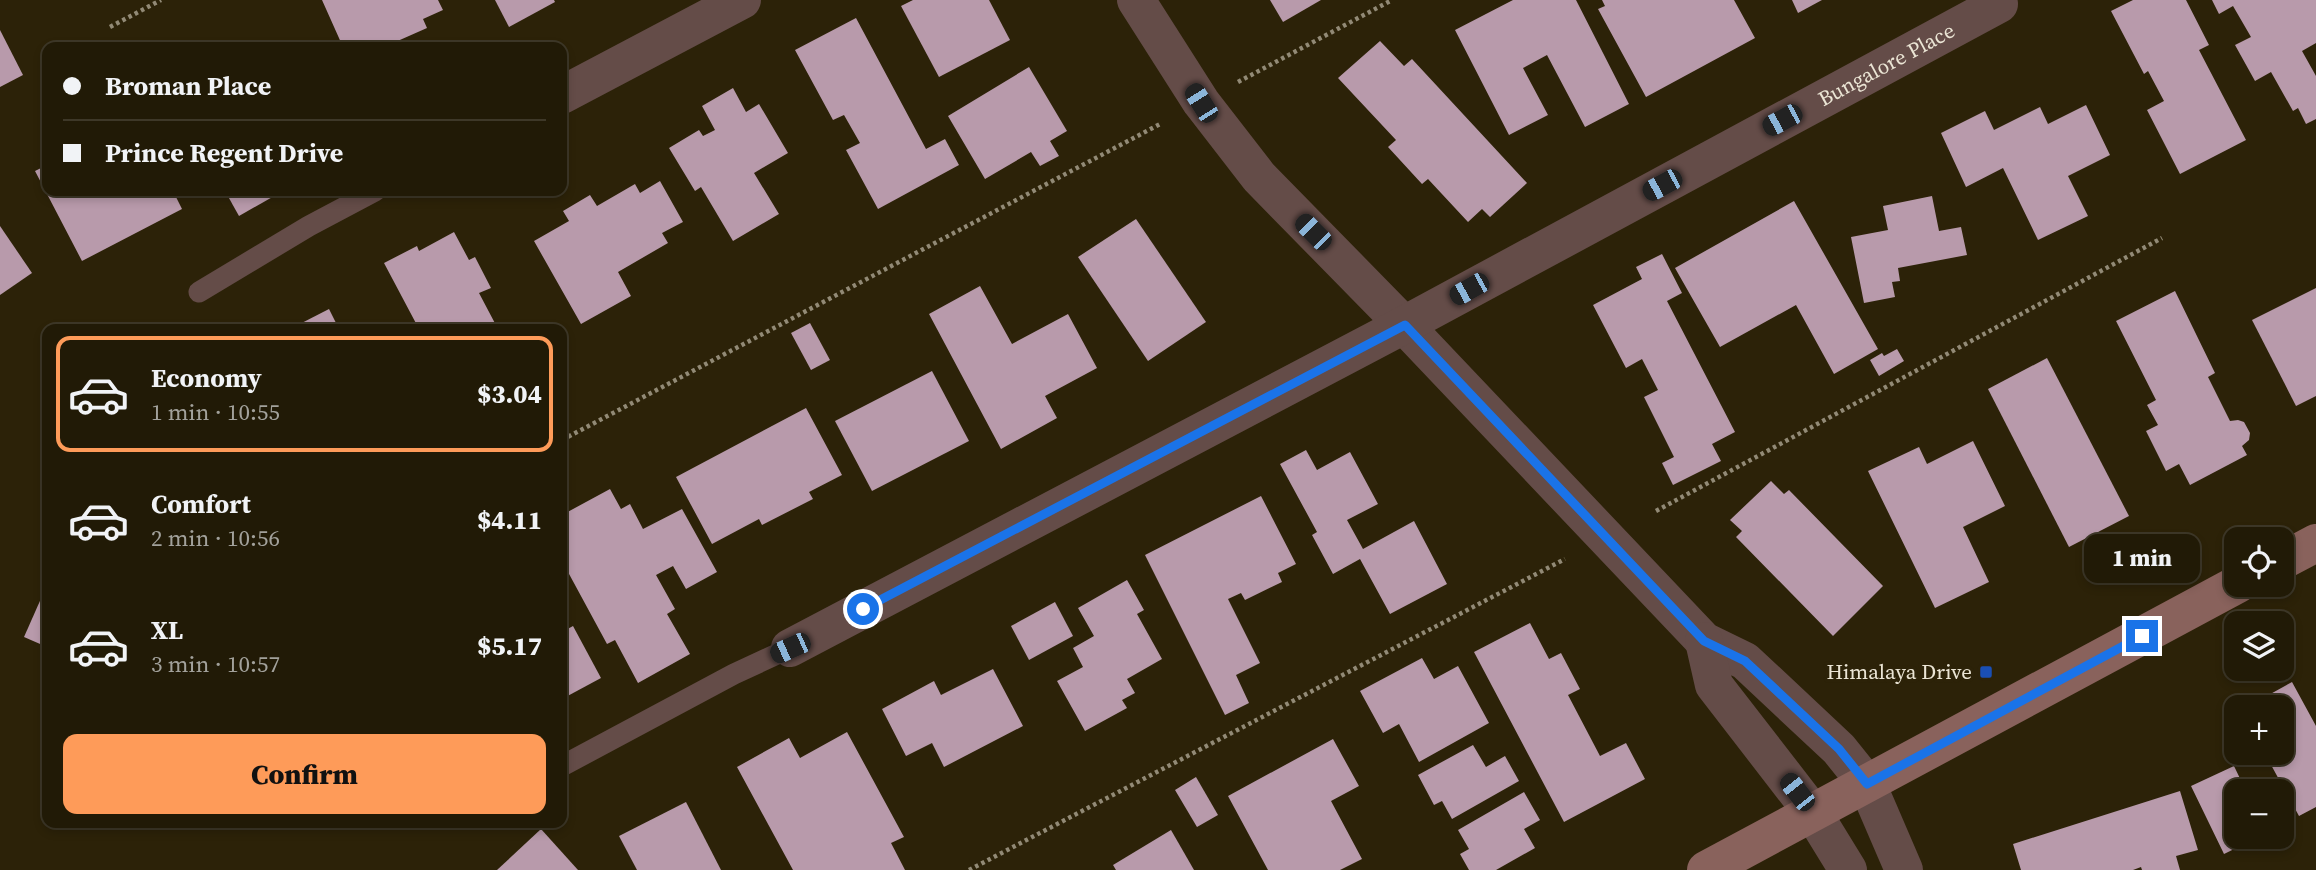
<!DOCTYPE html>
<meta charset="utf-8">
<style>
:root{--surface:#211a06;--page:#292310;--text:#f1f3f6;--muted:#a2a19b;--line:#3e3828;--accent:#fe9b59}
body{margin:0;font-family:"Source Serif 4",serif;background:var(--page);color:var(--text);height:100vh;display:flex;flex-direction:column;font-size:26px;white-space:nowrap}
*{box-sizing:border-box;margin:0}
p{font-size:23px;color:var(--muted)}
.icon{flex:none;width:38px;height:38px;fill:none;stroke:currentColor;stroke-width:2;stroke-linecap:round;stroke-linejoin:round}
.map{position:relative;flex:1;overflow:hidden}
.sheet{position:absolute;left:42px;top:324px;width:525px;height:504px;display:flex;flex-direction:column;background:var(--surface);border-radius:14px;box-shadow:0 4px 10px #0003,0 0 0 2px var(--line)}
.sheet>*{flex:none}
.top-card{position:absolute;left:42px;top:42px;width:525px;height:154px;border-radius:14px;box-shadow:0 4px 10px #0003,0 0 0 2px var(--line);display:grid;align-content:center;height:154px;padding:0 21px;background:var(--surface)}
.controls{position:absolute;left:2224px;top:527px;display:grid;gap:14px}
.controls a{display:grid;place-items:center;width:70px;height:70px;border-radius:14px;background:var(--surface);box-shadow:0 4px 10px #0003,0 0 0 2px var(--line);font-size:35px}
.end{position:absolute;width:32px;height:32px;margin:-16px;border:9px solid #1a73e8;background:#fff;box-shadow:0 0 0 4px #fff}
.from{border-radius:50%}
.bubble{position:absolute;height:49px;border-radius:14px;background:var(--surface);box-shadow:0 4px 10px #0003,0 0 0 2px var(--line);font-size:23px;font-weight:800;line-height:49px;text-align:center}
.car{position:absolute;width:21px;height:42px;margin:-21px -10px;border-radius:9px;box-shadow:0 0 5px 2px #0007;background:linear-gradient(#222 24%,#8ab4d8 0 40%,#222 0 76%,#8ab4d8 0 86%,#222 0)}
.top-card b{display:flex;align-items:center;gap:24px;height:66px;font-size:26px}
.top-card b+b{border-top:2px solid var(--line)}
.top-card i{width:18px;height:18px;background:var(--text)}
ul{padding:12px 0 0;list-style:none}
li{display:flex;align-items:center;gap:21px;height:116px;margin:0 14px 10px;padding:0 7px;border:4px solid transparent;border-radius:14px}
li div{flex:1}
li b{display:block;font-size:26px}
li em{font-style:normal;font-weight:800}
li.active{border-color:var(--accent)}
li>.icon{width:63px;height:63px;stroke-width:1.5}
.action{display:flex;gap:14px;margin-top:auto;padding:14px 21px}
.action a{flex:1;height:80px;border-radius:14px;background:var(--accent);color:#111;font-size:28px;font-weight:800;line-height:80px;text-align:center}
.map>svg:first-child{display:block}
.building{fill:#b89aab}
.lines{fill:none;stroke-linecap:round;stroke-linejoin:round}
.path{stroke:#928a76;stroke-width:4.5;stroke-dasharray:3.5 3.5;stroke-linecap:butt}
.service{stroke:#644c48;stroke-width:21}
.minor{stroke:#644c48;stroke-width:38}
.secondary{stroke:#89625c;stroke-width:38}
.route{stroke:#1a73e8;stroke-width:9}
.transit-dot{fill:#1a4fb4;stroke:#2c2208;stroke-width:2.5}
.labels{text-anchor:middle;stroke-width:7;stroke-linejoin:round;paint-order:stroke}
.street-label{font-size:21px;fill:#ebe5d5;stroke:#2c2208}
.poi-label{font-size:21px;fill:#ebe5d5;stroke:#2c2208;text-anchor:end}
</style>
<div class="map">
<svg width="2316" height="870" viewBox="0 0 2316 870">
<rect width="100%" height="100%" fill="#2c2208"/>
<g class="building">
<path d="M 322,0 L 438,0 L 443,10 L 423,19 L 427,28 L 384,47 L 343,47 Z"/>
<path d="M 495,0 L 554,0 L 555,2 L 509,27 Z"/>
<path d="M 913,0 L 989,0 L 1010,40 L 939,77 L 901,6 Z"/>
<path d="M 1270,0 L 1321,0 L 1283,22 Z"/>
<path d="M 1513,0 L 1576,0 L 1629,104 L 1585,127 L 1547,55 L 1523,68 L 1548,115 L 1509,135 L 1455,30 Z"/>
<path d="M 1602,0 L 1734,0 L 1755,38 L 1646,97 L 1598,9 L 1605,6 Z"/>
<path d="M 1792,0 L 1822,0 L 1798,13 Z"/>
<path d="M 2133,0 L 2186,0 L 2209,45 L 2199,50 L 2246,140 L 2180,174 L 2147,110 L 2164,101 L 2148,71 L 2144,74 L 2111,11 Z"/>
<path d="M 2212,0 L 2316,0 L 2316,43 L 2302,51 L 2316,76 L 2316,119 L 2306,124 L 2298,108 L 2293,111 L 2271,72 L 2255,81 L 2235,45 L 2251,37 L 2233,6 L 2219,14 Z"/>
<path d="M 856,18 L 926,149 L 945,139 L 959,165 L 878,209 L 846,150 L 860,143 L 844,115 L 833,120 L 795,50 Z"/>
<path d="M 0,30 L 23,75 L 0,87 Z"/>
<path d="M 1380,41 L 1404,66 L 1412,59 L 1527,183 L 1490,217 L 1482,209 L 1468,222 L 1428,179 L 1422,184 L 1388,147 L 1396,140 L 1338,78 Z"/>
<path d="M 1029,67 L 1067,131 L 1050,141 L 1059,156 L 1040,166 L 1031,152 L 985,179 L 948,116 Z"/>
<path d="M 733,88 L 746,112 L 759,104 L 788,153 L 754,173 L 779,214 L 733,241 L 701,187 L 695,191 L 669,148 L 699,130 L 703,136 L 715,130 L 702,106 Z"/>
<path d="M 2086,105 L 2110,155 L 2068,176 L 2088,216 L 2038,240 L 2003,168 L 1966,187 L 1941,133 L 1985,111 L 1994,130 L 2040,107 L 2048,124 Z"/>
<path d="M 47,165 L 47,191 L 173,191 L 182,209 L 82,261 L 35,171 Z"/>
<path d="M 660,181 L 683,222 L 662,233 L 668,243 L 618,272 L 631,296 L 581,324 L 534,241 L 569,221 L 563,211 L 590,195 L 597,206 L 635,184 L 640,193 Z"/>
<path d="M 225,191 L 273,191 L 276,195 L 239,216 Z"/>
<path d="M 1932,196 L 1939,231 L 1961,227 L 1967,255 L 1898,268 L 1900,281 L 1892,282 L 1895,297 L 1864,303 L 1851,237 L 1888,230 L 1883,206 Z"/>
<path d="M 1794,201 L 1878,349 L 1834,374 L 1796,305 L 1720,347 L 1675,268 Z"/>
<path d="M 1136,219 L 1206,322 L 1148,361 L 1078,257 Z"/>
<path d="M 0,226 L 32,273 L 0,295 Z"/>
<path d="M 454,232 L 469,260 L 475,257 L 491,288 L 479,293 L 498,329 L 419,329 L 384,263 L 417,246 L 419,251 Z"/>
<path d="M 1662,254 L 1682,293 L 1667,301 L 1735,432 L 1712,444 L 1721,461 L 1673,485 L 1662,463 L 1674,457 L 1644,397 L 1658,390 L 1642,359 L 1626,368 L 1593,305 L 1642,279 L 1636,267 Z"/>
<path d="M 980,286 L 1012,344 L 1068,314 L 1097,368 L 1045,396 L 1057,418 L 1001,449 L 929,314 Z"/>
<path d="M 2316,288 L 2316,396 L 2296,406 L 2252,320 Z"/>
<path d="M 2175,291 L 2215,373 L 2208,377 L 2230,421 L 2238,420 L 2244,422 L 2250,433 L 2249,440 L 2242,446 L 2247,455 L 2190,485 L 2179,464 L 2166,471 L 2146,431 L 2158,425 L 2147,405 L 2156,400 L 2116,321 Z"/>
<path d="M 329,309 L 339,329 L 290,329 Z"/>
<path d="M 810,323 L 830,360 L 811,370 L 791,333 Z"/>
<path d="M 1897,349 L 1904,361 L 1879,376 L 1870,360 L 1882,353 L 1884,356 Z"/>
<path d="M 2047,358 L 2129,516 L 2069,547 L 1988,389 Z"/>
<path d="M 932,371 L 969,441 L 872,491 L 835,421 Z"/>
<path d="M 806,408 L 842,475 L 809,492 L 813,499 L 762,525 L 759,519 L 712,544 L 676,477 Z"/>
<path d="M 1973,441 L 2005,506 L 1963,527 L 1989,582 L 1935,608 L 1868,471 L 1919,447 L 1927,464 Z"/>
<path d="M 1306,450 L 1317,470 L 1350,452 L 1378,504 L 1347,520 L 1363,549 L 1414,521 L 1447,584 L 1390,614 L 1360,559 L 1333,574 L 1312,535 L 1317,532 L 1280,464 Z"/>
<path d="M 1771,481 L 1784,494 L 1789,490 L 1883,586 L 1833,636 L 1736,537 L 1742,531 L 1730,520 Z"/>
<path d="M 610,489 L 621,509 L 630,504 L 643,529 L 682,509 L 717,572 L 686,589 L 673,566 L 656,575 L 675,609 L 667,614 L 690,654 L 638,683 L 615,640 L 607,644 L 562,561 L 562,515 Z"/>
<path d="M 1261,496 L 1296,564 L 1278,573 L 1282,582 L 1245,600 L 1241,593 L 1228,599 L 1260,663 L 1236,675 L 1249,703 L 1225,715 L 1145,555 Z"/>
<path d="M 1127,580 L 1144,610 L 1137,614 L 1162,659 L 1127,679 L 1135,693 L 1122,700 L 1127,708 L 1085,731 L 1057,681 L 1083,667 L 1073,648 L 1094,636 L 1078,608 Z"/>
<path d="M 47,585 L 47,647 L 24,637 Z"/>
<path d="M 1055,602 L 1073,636 L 1029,660 L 1011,626 Z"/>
<path d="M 1530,623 L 1549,659 L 1561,653 L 1580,689 L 1568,695 L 1600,756 L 1626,743 L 1645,779 L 1564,822 L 1474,652 Z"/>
<path d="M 573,626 L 601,678 L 562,699 L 562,632 Z"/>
<path d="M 1422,658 L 1434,679 L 1458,666 L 1489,723 L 1419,762 L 1399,724 L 1383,733 L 1360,691 Z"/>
<path d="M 993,669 L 1023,726 L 944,767 L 932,743 L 906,756 L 882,709 L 934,681 L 941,695 Z"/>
<path d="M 2292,682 L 2316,726 L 2316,807 L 2299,816 L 2264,752 L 2282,752 L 2282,707 L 2247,707 Z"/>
<path d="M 847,732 L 904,837 L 891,843 L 905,870 L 793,870 L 737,767 L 789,738 L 800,758 Z"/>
<path d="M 1333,739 L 1359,786 L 1331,801 L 1362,859 L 1340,870 L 1268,870 L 1228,796 Z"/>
<path d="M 1473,745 L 1486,767 L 1505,756 L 1519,781 L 1452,819 L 1442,801 L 1434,805 L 1418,775 Z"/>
<path d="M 2234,766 L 2246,791 L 2236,791 L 2236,836 L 2261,836 L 2224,854 L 2191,786 Z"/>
<path d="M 1196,777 L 1218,815 L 1197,827 L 1175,790 Z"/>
<path d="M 2180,791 L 2198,850 L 2176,856 L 2180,870 L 2142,870 L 2141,867 L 2133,870 L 2021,870 L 2013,844 Z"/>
<path d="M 1524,792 L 1540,820 L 1524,829 L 1535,848 L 1496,870 L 1469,870 L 1460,854 L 1469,849 L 1458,830 Z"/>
<path d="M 686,802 L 721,870 L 637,870 L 619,836 Z"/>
<path d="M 541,829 L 578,870 L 497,870 Z"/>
<path d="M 1171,830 L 1194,870 L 1116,870 L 1113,865 Z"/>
</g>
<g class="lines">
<g class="path">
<path d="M 110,27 L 161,0"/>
<path d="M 1238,82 L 1392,0"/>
<path d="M 562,440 L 1162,123"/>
<path d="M 1656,511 L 2162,238"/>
<path d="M 969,870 L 1565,559"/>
</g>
<g class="service">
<path d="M 199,292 L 309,226 L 375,191"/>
<path d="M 562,766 L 734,674 L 790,648"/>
</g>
<g class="minor">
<path d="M 1136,0 L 1201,102 L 1259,177 L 1404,325 L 1704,641 L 1745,661 L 1839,749 L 1867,784 L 1904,870"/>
<path d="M 562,95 L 742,0"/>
<path d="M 1704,641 L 1714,685 L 1813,813 L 1848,870"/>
<path id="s1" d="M 790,648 L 1404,325 L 1999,4"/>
</g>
<g class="secondary">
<path d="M 2282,561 L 2316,543"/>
<path d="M 1706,870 L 2238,584"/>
</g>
</g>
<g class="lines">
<path class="route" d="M 863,609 L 1405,325 L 1704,641 L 1745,661 L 1839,749 L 1867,784 L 2142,636"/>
</g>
<rect class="transit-dot" x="1979" y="665" width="14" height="14" rx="3.5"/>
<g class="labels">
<g class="street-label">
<text dy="7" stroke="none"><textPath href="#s1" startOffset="1242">Bungalore Place</textPath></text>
</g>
<g class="poi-label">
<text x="1972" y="679">Himalaya Drive</text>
</g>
</g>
</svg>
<div class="controls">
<a><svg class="icon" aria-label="locate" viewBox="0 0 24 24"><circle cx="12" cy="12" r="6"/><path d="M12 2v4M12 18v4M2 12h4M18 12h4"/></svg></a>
<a><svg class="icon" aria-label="layers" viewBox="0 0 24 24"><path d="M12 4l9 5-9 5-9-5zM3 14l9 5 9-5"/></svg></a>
<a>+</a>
<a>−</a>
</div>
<i class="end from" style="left:863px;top:609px"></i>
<i class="end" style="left:2142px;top:636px"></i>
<div class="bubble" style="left:2084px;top:534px;width:116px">1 min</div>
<i class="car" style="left:1201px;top:103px;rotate:328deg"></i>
<i class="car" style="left:1782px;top:120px;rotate:242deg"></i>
<i class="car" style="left:1662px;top:185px;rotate:242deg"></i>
<i class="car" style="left:1313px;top:232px;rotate:315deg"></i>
<i class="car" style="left:1469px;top:289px;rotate:241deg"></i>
<i class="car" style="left:790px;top:648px;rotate:246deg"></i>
<i class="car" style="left:1797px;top:792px;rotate:322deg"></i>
<div class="top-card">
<b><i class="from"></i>Broman Place</b>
<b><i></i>Prince Regent Drive</b>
</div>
<section class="sheet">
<ul>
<li class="active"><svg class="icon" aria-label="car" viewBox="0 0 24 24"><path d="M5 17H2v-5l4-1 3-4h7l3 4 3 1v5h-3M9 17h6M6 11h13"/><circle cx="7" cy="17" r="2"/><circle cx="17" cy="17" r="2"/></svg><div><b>Economy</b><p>1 min · 10:55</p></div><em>$3.04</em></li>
<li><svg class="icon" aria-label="car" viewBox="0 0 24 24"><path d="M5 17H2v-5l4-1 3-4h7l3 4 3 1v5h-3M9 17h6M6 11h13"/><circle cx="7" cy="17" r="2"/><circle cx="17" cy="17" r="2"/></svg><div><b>Comfort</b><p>2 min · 10:56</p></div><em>$4.11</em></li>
<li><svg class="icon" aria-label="car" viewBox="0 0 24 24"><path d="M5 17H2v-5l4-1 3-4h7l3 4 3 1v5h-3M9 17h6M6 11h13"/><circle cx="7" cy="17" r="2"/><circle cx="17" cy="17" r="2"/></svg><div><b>XL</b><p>3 min · 10:57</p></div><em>$5.17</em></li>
</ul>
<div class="action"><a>Confirm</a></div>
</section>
</div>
